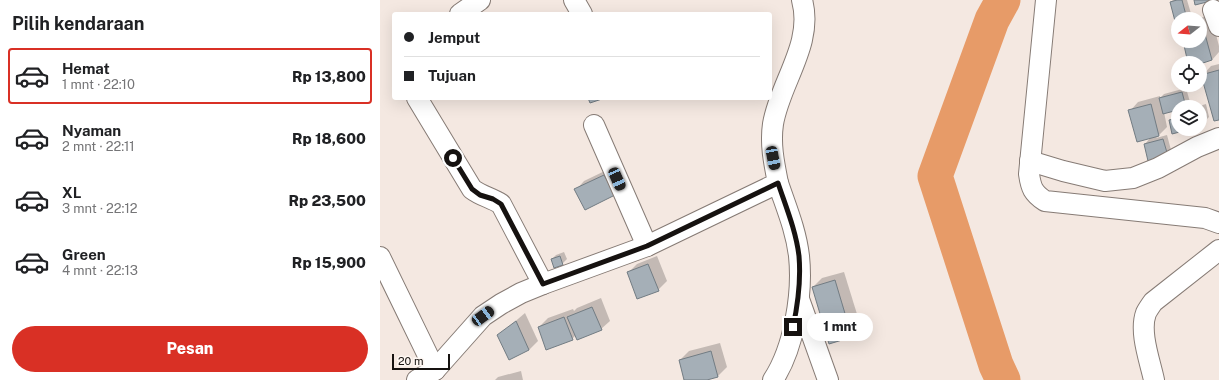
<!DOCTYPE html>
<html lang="id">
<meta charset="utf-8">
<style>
:root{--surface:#fff;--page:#f2f2f2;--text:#202124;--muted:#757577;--line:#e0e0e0;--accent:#d93025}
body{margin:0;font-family:"Public Sans",sans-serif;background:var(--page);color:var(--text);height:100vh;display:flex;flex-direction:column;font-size:15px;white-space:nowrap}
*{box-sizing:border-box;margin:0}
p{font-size:13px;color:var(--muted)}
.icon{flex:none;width:22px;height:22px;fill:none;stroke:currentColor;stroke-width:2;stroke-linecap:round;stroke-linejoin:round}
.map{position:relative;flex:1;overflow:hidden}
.drawer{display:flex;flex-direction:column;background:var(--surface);width:380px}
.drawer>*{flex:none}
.hud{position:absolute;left:12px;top:12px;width:380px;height:88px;border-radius:4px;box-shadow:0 4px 16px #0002;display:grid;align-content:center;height:88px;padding:0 12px;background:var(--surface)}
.needle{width:26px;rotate:253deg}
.fabs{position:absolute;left:791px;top:12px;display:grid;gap:8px}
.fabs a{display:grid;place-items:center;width:36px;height:36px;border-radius:50%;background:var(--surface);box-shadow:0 4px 16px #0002;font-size:20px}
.scale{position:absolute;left:12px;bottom:10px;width:58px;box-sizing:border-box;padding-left:4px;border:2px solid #161210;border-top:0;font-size:11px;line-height:14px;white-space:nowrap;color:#161210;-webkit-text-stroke:3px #fef7f2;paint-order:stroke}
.end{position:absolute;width:18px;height:18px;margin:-9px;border:5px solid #161210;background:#fff;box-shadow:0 0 0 2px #fff}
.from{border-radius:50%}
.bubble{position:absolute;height:28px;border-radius:14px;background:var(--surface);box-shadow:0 4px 16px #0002;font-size:13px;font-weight:800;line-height:28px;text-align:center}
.car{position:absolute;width:12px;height:24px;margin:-12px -6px;border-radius:5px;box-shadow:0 0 3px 1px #0007;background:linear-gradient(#222 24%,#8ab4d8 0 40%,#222 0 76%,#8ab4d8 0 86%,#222 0)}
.hud b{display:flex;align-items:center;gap:14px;height:38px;font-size:15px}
.hud b+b{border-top:1px solid var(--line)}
.hud i{width:10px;height:10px;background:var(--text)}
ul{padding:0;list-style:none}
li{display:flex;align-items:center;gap:12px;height:56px;margin:0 8px 6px;padding:0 4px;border:2px solid transparent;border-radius:4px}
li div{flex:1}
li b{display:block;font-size:15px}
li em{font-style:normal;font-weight:800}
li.selected{border-color:var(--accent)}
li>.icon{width:36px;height:36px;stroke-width:1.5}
h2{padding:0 12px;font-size:18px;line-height:48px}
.primary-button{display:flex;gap:8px;margin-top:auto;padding:8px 12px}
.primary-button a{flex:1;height:46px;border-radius:24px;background:var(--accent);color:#fff;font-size:16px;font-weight:800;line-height:46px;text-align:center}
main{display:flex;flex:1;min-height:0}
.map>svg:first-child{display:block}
.shadow{fill:#0003}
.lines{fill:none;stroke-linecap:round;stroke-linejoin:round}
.river{stroke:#e79b68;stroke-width:35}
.building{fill:#a5afb7;stroke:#727c83}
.street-casing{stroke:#867b75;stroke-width:22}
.street{stroke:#fff;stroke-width:20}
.route{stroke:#161210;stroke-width:5}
</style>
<main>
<section class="drawer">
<h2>Pilih kendaraan</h2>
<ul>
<li class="selected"><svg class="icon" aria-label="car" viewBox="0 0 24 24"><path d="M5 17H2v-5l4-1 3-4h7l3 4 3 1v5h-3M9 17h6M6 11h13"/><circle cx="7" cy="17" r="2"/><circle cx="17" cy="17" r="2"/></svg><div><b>Hemat</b><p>1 mnt · 22:10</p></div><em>Rp 13,800</em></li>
<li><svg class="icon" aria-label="car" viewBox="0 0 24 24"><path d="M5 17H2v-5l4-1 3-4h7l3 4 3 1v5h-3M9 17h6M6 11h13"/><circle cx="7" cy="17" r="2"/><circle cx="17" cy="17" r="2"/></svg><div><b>Nyaman</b><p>2 mnt · 22:11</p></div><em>Rp 18,600</em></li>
<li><svg class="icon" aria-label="car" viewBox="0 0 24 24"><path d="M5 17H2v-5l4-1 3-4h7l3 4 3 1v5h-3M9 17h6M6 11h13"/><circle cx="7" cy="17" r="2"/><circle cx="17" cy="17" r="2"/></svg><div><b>XL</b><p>3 mnt · 22:12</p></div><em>Rp 23,500</em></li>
<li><svg class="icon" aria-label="car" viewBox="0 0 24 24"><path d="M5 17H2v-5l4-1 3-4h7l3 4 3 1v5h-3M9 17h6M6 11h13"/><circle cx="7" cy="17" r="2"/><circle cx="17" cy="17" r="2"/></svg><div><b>Green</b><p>4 mnt · 22:13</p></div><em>Rp 15,900</em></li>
</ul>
<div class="primary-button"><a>Pesan</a></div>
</section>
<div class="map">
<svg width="839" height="380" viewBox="0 0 839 380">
<rect width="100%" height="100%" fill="#f4e8e1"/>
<g class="shadow">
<path d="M 793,0 L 807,0 L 812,17 L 810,19 L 798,19 L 798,24 L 791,2 Z"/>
<path d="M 831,15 L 839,46 L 839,52 L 832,60 L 804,41 L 820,41 L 820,19 L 815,19 Z"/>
<path d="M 839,64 L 839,119 L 823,75 L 831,66 Z"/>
<path d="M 806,88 L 810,102 L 805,107 L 798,107 L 798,109 L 784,112 L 787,127 L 776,138 L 787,135 L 791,150 L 787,155 L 765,144 L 771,137 L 750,111 L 758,102 L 780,96 L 780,98 L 784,94 Z"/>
<path d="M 826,104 L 829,117 L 820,126 L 820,107 L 816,107 Z"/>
<path d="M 798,112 L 798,129 L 807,129 L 793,133 L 790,120 Z"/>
<path d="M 233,167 L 234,194 L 196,190 L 204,181 Z"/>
<path d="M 184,252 L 187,259 L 182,264 L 172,259 L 176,255 Z"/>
<path d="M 277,256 L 287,281 L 278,290 L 248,273 L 257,264 Z"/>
<path d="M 464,272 L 481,327 L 472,336 L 450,342 L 433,287 L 442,278 Z"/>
<path d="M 221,298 L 230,321 L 221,329 L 196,335 L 192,339 L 159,327 L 168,318 L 193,309 L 194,311 L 197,308 Z"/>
<path d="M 145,313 L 158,341 L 149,350 L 129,358 L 119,335 Z"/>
<path d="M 340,343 L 347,367 L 338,376 L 323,380 L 305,380 L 300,360 L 309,351 Z"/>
<path d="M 141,371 L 143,380 L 115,380 L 118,377 Z"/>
</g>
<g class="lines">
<path class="river" d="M 623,0 L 612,20 L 555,176 L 616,365 L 623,380"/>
</g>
<g class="building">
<path d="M 797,0 L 802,0 L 807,19 L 798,19 L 798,25 L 796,25 L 790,2 Z"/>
<path d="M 814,0 L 830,0 L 831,1 L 815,5 Z"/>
<path d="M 822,23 L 832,60 L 820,64 L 808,63 L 803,41 L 820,41 L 820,24 Z"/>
<path d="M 839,70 L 839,120 L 834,121 L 821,75 Z"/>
<path d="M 802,92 L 806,107 L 798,107 L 798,110 L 783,114 L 779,98 Z"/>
<path d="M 208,98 L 225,98 L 210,103 Z"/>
<path d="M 771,104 L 779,136 L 757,142 L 748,110 Z"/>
<path d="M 798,118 L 798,129 L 811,129 L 792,134 L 789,120 Z"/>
<path d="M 783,139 L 788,156 L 768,161 L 764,144 Z"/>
<path d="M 224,175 L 235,195 L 205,210 L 194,189 Z"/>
<path d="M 180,256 L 183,265 L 174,268 L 171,259 Z"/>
<path d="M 268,264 L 279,291 L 257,299 L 247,272 Z"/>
<path d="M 455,280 L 472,337 L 449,344 L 432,287 Z"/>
<path d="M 212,307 L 222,330 L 197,340 L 187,317 Z"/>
<path d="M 184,317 L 193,340 L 166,350 L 158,327 Z"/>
<path d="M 136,321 L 149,350 L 129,360 L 117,335 Z"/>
<path d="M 331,351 L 338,377 L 327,380 L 304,380 L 299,360 Z"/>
</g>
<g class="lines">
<defs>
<g id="street">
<path d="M 194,0 L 202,14"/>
<path d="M 666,0 L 649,174 C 651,188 653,193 665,201 L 825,218 L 839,223"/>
<path d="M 833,10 L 839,26"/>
<path d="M 80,14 L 100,0"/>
<path d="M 37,98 L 92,189 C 101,196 112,198 121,204 L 163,284"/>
<path d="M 214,125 L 267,246"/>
<path d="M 650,161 L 683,171 L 725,181 L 753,178 L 778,168 L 817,147 L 839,138"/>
<path d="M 0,257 L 55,370"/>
<path d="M 419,299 L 448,380"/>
<path d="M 37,380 L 55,370 L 103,316 L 121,304 L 141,293 L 163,284 L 267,246 L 398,183 C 394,163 390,144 393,124 C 400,82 434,44 422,0"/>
<path d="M 393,380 C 414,348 423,294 419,256 C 416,230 406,207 398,183"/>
<path d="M 774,380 C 770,361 759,332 766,313 C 768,309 771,305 773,302 L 839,250"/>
</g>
</defs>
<use href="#street" class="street-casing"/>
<use href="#street" class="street"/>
</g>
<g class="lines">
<path class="route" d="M 73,158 L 92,189 L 100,195 L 113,199 L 121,204 L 163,284 L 267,246 L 398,183 C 406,207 416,231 419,256 C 421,280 418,304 413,327"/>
</g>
</svg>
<div class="fabs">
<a><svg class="needle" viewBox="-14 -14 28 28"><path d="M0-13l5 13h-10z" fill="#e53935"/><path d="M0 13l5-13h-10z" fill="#757577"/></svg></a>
<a><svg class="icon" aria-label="locate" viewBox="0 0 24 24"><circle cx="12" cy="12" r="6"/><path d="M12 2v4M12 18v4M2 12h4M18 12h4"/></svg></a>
<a><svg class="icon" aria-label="layers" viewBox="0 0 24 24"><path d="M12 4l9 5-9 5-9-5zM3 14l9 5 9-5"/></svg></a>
</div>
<div class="scale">20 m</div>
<i class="end from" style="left:73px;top:158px"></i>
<i class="end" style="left:413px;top:327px"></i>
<div class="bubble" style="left:427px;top:313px;width:66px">1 mnt</div>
<i class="car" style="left:393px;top:158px;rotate:169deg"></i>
<i class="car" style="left:237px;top:179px;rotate:156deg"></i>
<i class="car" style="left:103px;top:316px;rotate:54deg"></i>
<div class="hud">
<b><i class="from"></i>Jemput</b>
<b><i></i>Tujuan</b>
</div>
</div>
</main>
